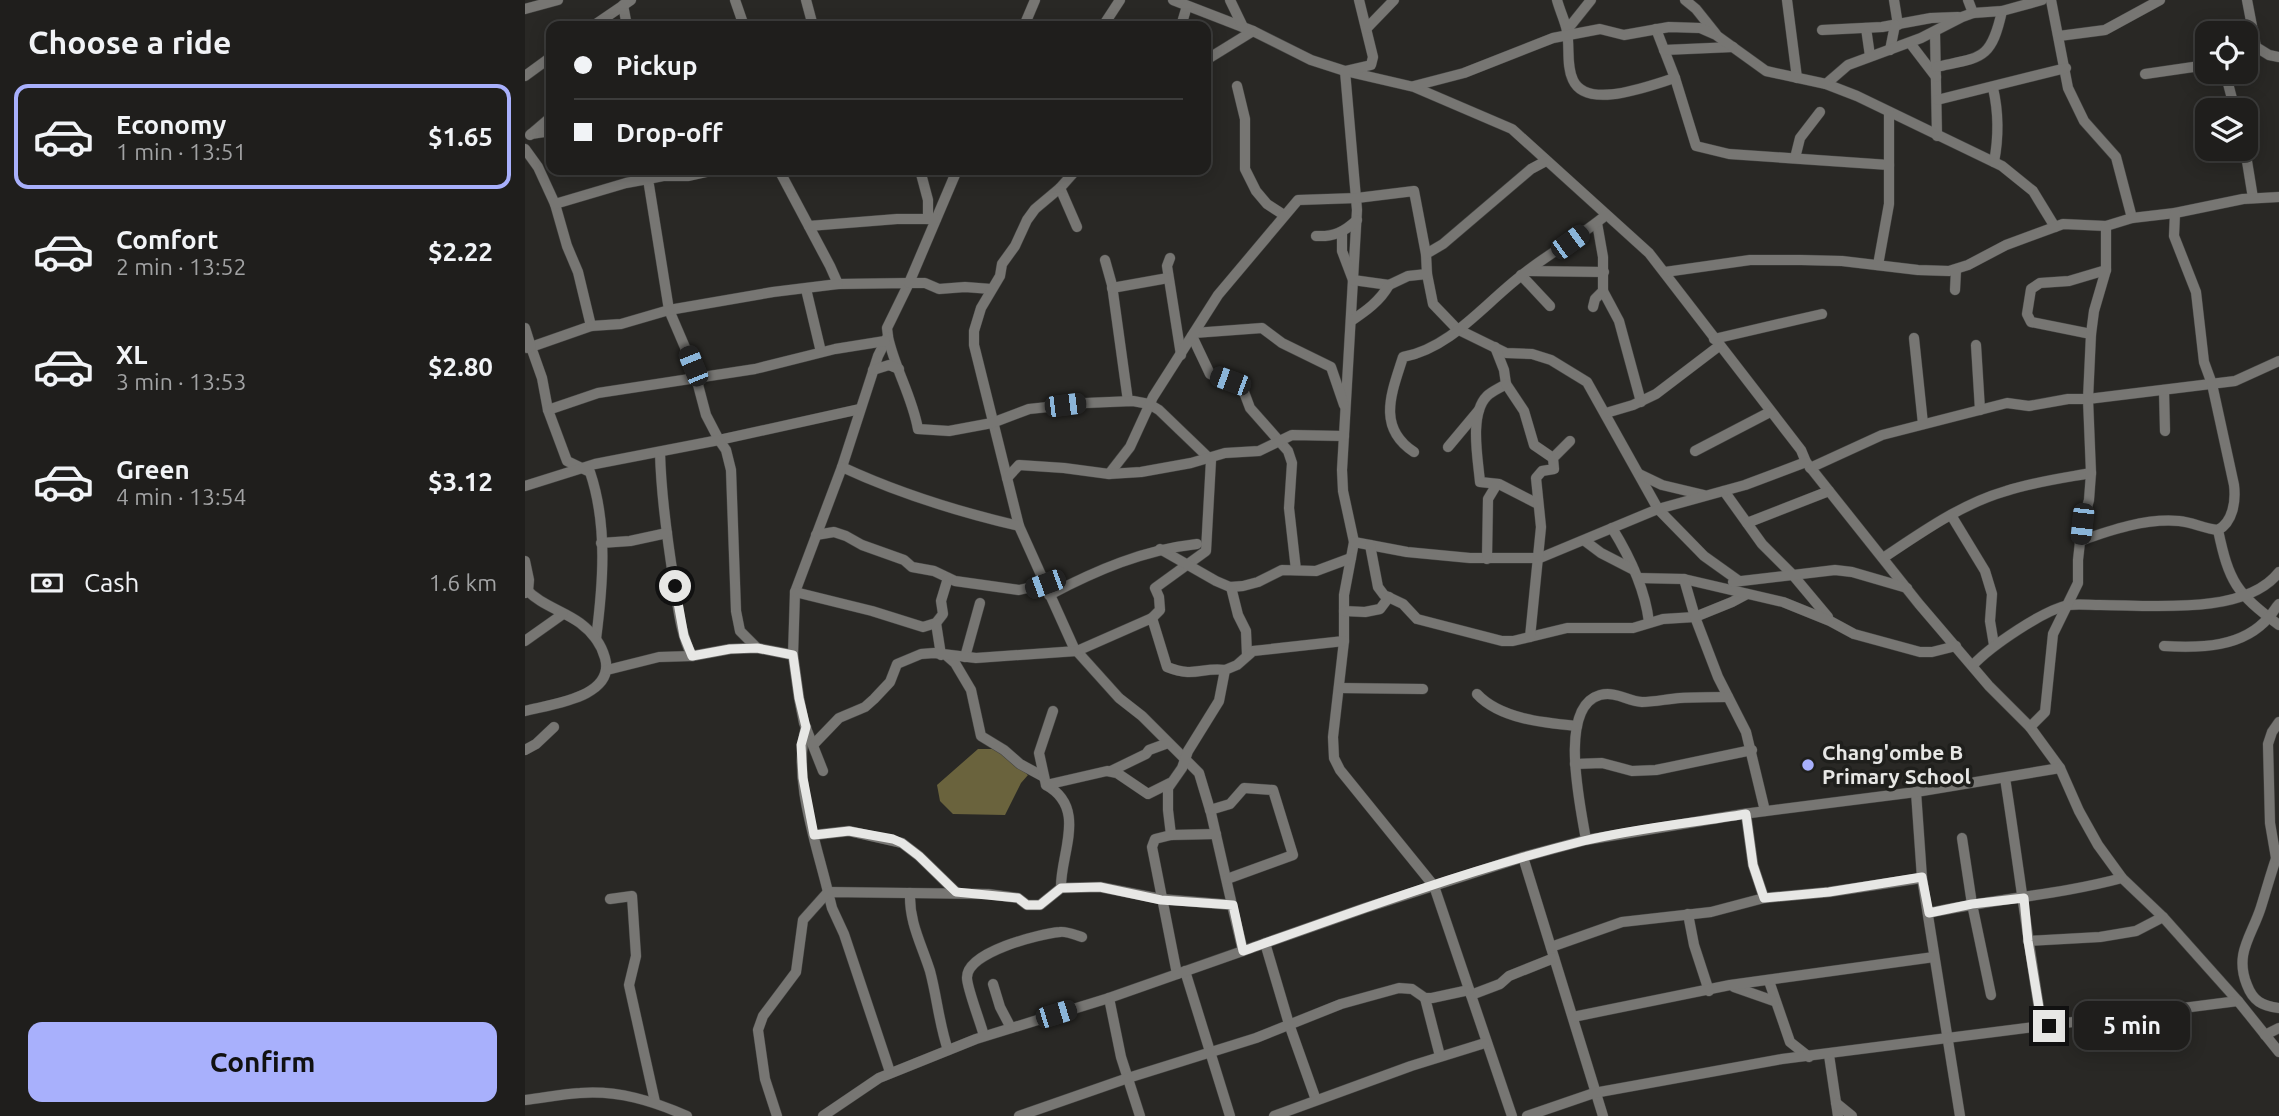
<!DOCTYPE html>
<meta charset="utf-8">
<style>
:root{--surface:#1f1e1c;--page:#272725;--text:#f1f3f6;--muted:#a1a2a3;--line:#3c3c3b;--accent:#a8b0fc}
body{margin:0;font-family:Ubuntu,sans-serif;background:var(--page);color:var(--text);height:100vh;display:flex;flex-direction:column;font-size:26px;white-space:nowrap}
*{box-sizing:border-box;margin:0}
p{font-size:23px;color:var(--muted)}
.icon{flex:none;width:38px;height:38px;fill:none;stroke:currentColor;stroke-width:2;stroke-linecap:round;stroke-linejoin:round}
.map{position:relative;flex:1;overflow:hidden}
.details{display:flex;flex-direction:column;background:var(--surface);width:525px}
.details>*{flex:none}
.top-card{position:absolute;left:21px;top:21px;width:665px;height:154px;border-radius:14px;box-shadow:0 4px 18px #0003,0 0 0 2px var(--line);display:grid;align-content:center;height:154px;padding:0 28px;background:var(--surface)}
.tools{position:absolute;left:1670px;top:21px;display:grid;gap:14px}
.tools a{display:grid;place-items:center;width:63px;height:63px;border-radius:14px;background:var(--surface);box-shadow:0 4px 18px #0003,0 0 0 2px var(--line);font-size:35px}
.end{position:absolute;width:32px;height:32px;margin:-16px;border:9px solid #e7e7e5;background:#111;box-shadow:0 0 0 4px #111}
.from{border-radius:50%}
.bubble{position:absolute;height:49px;border-radius:14px;background:var(--surface);box-shadow:0 4px 18px #0003,0 0 0 2px var(--line);font-size:23px;font-weight:700;line-height:49px;text-align:center}
.car{position:absolute;width:21px;height:42px;margin:-21px -10px;border-radius:9px;box-shadow:0 0 5px 2px #0007;background:linear-gradient(#222 24%,#8ab4d8 0 40%,#222 0 76%,#8ab4d8 0 86%,#222 0)}
.top-card b{display:flex;align-items:center;gap:24px;height:66px;font-size:26px}
.top-card b+b{border-top:2px solid var(--line)}
.top-card i{width:18px;height:18px;background:var(--text)}
ul{padding:0;list-style:none}
li{display:flex;align-items:center;gap:21px;height:105px;margin:0 14px 10px;padding:0 14px;border:4px solid transparent;border-radius:14px}
li div{flex:1}
li b{display:block;font-size:26px}
li em{font-style:normal;font-weight:700}
li.active{border-color:var(--accent)}
li>.icon{width:63px;height:63px;stroke-width:1.5}
h2{padding:0 28px;font-size:32px;line-height:84px}
.pay{display:flex;align-items:center;gap:18px;height:77px;padding:0 28px;font-size:26px}
.pay p{margin-inline-start:auto}
.primary-button{display:flex;gap:14px;margin-top:auto;padding:14px 28px}
.primary-button a{flex:1;height:80px;border-radius:14px;background:var(--accent);color:#111;font-size:28px;font-weight:700;line-height:80px;text-align:center}
main{display:flex;flex:1;min-height:0}
.map>svg:first-child{display:block}
.water{fill:#6a633d}
.lines{fill:none;stroke-linecap:round;stroke-linejoin:round}
.minor-casing{stroke:#444442;stroke-width:11}
.minor{stroke:#777673;stroke-width:10}
.route{stroke:#e7e7e5;stroke-width:9}
.poi-dot{fill:#a8b0fc;stroke:#1f1f1c;stroke-width:2.5}
.labels{text-anchor:middle;stroke-width:7;stroke-linejoin:round;paint-order:stroke}
.poi-label{font-size:21px;font-weight:bold;fill:#e7e7e5;stroke:#1f1f1c;text-anchor:start}
</style>
<main>
<section class="details">
<h2>Choose a ride</h2>
<ul>
<li class="active"><svg class="icon" aria-label="car" viewBox="0 0 24 24"><path d="M5 17H2v-5l4-1 3-4h7l3 4 3 1v5h-3M9 17h6M6 11h13"/><circle cx="7" cy="17" r="2"/><circle cx="17" cy="17" r="2"/></svg><div><b>Economy</b><p>1 min · 13:51</p></div><em>$1.65</em></li>
<li><svg class="icon" aria-label="car" viewBox="0 0 24 24"><path d="M5 17H2v-5l4-1 3-4h7l3 4 3 1v5h-3M9 17h6M6 11h13"/><circle cx="7" cy="17" r="2"/><circle cx="17" cy="17" r="2"/></svg><div><b>Comfort</b><p>2 min · 13:52</p></div><em>$2.22</em></li>
<li><svg class="icon" aria-label="car" viewBox="0 0 24 24"><path d="M5 17H2v-5l4-1 3-4h7l3 4 3 1v5h-3M9 17h6M6 11h13"/><circle cx="7" cy="17" r="2"/><circle cx="17" cy="17" r="2"/></svg><div><b>XL</b><p>3 min · 13:53</p></div><em>$2.80</em></li>
<li><svg class="icon" aria-label="car" viewBox="0 0 24 24"><path d="M5 17H2v-5l4-1 3-4h7l3 4 3 1v5h-3M9 17h6M6 11h13"/><circle cx="7" cy="17" r="2"/><circle cx="17" cy="17" r="2"/></svg><div><b>Green</b><p>4 min · 13:54</p></div><em>$3.12</em></li>
</ul>
<div class="pay"><svg class="icon" aria-label="cash" viewBox="0 0 24 24"><path d="M3 7h18v10H3z"/><circle cx="12" cy="12" r="2"/></svg>Cash<p>1.6 km</p></div>
<div class="primary-button"><a>Confirm</a></div>
</section>
<div class="map">
<svg width="1754" height="1116" viewBox="0 0 1754 1116">
<rect width="100%" height="100%" fill="#292825"/>
<path class="water" d="M 453,749 L 472,749 L 503,775 L 496,783 L 480,815 L 428,814 L 415,801 L 412,785 Z"/>
<g class="lines">
<defs>
<g id="minor">
<path d="M 210,0 L 219,26"/>
<path d="M 281,0 L 288,26"/>
<path d="M 648,0 L 728,31 L 786,60 L 820,71 L 889,87 L 987,129 L 1124,253 L 1276,450 L 1281,462 L 1394,604 L 1464,686 L 1505,727 L 1535,768 L 1554,811 L 1573,845 L 1597,878 L 1638,917 L 1713,1001 L 1754,1052"/>
<path d="M 705,0 L 718,27"/>
<path d="M 834,0 L 848,57 L 846,65 L 820,71 L 832,210 L 817,470 L 818,491 L 829,542 L 819,595 L 819,641 L 808,737 L 809,758 L 815,770 L 909,886 L 987,1116"/>
<path d="M 1032,0 C 1035,11 1040,21 1042,31 C 1045,47 1041,66 1048,80 C 1062,111 1126,85 1150,78"/>
<path d="M 1160,0 L 1171,9 L 1191,34"/>
<path d="M 1262,0 L 1272,78"/>
<path d="M 1369,0 L 1373,25"/>
<path d="M 1443,0 L 1448,13"/>
<path d="M 1526,0 L 1543,88 L 1559,121 L 1591,157 L 1607,218"/>
<path d="M 1722,0 L 1731,47 L 1744,55 L 1754,57"/>
<path d="M 98,5 L 102,26"/>
<path d="M 0,9 L 33,0"/>
<path d="M 68,26 L 106,0"/>
<path d="M 499,26 L 510,0"/>
<path d="M 578,26 L 595,0"/>
<path d="M 656,26 L 662,6"/>
<path d="M 842,28 L 869,0"/>
<path d="M 1341,28 L 1345,56"/>
<path d="M 1131,29 L 1150,78 L 1171,146 L 1204,154 L 1364,165"/>
<path d="M 1042,30 L 1066,0"/>
<path d="M 1297,30 L 1357,27 L 1406,18 L 1433,17"/>
<path d="M 1410,32 L 1412,136"/>
<path d="M 1534,36 L 1580,30 L 1635,0"/>
<path d="M 1385,43 L 1411,77"/>
<path d="M 1139,50 L 1208,47"/>
<path d="M 1365,50 L 1370,25"/>
<path d="M 1720,57 L 1724,56 L 1731,47"/>
<path d="M 681,60 L 728,31"/>
<path d="M 1411,67 C 1456,57 1466,61 1477,11"/>
<path d="M 1700,72 L 1710,110"/>
<path d="M 1620,74 L 1682,65"/>
<path d="M 0,76 L 26,57"/>
<path d="M 1301,84 L 1323,65 L 1396,38 L 1437,17 L 1448,13 L 1477,11 L 1517,0"/>
<path d="M 712,86 L 720,119 L 720,169 L 731,191 L 742,204 L 759,215"/>
<path d="M 889,86 L 939,73 L 1028,38 L 1075,29 L 1099,35 L 1144,27 L 1175,28 L 1191,35 L 1241,71 L 1301,84 L 1332,96 L 1477,166 L 1508,191 L 1530,227"/>
<path d="M 1468,88 C 1474,114 1474,136 1469,162"/>
<path d="M 1412,100 L 1541,68"/>
<path d="M 6,134 L 26,131"/>
<path d="M 5,135 L 26,117"/>
<path d="M 0,149 L 13,167 L 30,204 L 42,246 L 53,272 L 66,326 L 6,347 L 17,378 L 23,410 L 42,461 L 65,472 C 83,525 78,585 71,639"/>
<path d="M 1720,149 L 1728,198"/>
<path d="M 1270,158 L 1275,138 L 1295,112"/>
<path d="M 190,170 L 163,176 L 138,176 L 123,179 L 144,310 L 168,366 L 181,415 L 194,440 L 335,409"/>
<path d="M 254,170 L 305,266 L 313,284 L 384,283 L 362,328 L 363,336 L 353,356 L 317,467 L 270,592 L 268,655 L 274,698 L 279,723 L 298,771"/>
<path d="M 395,170 L 403,200 L 403,219"/>
<path d="M 432,170 L 384,283 L 400,283 L 414,289 L 440,287 L 466,289"/>
<path d="M 551,170 L 535,188 L 510,209 L 502,220 L 490,246 L 477,264 L 475,276 L 456,308 L 449,331 L 449,345 L 494,526 L 549,648 L 594,698 L 617,716 L 674,773 L 686,813 L 707,905"/>
<path d="M 535,188 L 552,227"/>
<path d="M 30,204 L 101,183 L 123,179"/>
<path d="M 284,226 L 372,219 L 411,219"/>
<path d="M 817,233 L 817,251 L 828,280 L 864,285 L 883,276 L 902,274 L 908,304 L 932,329 L 981,353 L 1007,354 L 1026,360 L 1062,382 L 1133,509 L 1179,556 L 1214,581"/>
<path d="M 791,236 C 809,237 819,232 832,220"/>
<path d="M 645,258 L 642,266 L 656,355"/>
<path d="M 580,260 L 587,285 L 603,401"/>
<path d="M 1353,265 L 1364,204 L 1364,112"/>
<path d="M 1003,271 L 1079,272"/>
<path d="M 1140,272 L 1225,260 L 1276,260 L 1317,261 L 1393,270 L 1424,271 L 1443,265 L 1481,245 L 1538,224 L 1581,226 L 1607,218 L 1650,213 L 1718,199 L 1754,197"/>
<path d="M 902,274 L 901,254 L 918,244 L 1006,169 L 1021,161"/>
<path d="M 996,275 L 1025,306"/>
<path d="M 587,288 L 643,278"/>
<path d="M 281,289 L 296,352"/>
<path d="M 1430,290 L 1431,270"/>
<path d="M 1078,291 L 1094,321 L 1116,402"/>
<path d="M 1068,307 L 1070,299 L 1078,291 L 1078,257 L 1072,223"/>
<path d="M 826,321 C 841,311 855,301 864,285"/>
<path d="M 66,326 L 96,324 L 144,310 L 248,292 L 313,284"/>
<path d="M 0,328 L 6,347 L 2,348"/>
<path d="M 669,333 L 737,328 L 757,343 L 806,367 L 819,405"/>
<path d="M 1566,334 L 1506,322 L 1502,314 L 1506,289 L 1515,283 L 1544,281 L 1581,270"/>
<path d="M 667,336 L 685,374 L 705,381 L 719,392 L 725,408 L 763,451 L 767,463 L 764,508 L 771,570"/>
<path d="M 363,337 C 370,369 387,396 393,429 L 424,431 L 467,423 L 504,409 L 561,403 L 608,401 L 624,404 L 634,410 L 686,460 L 681,551 L 630,588 L 634,597 L 635,610 L 627,618"/>
<path d="M 1389,338 L 1398,424"/>
<path d="M 1189,339 L 1297,314"/>
<path d="M 1451,345 L 1455,410"/>
<path d="M 970,347 L 979,370 L 981,384 C 975,388 967,391 962,396 C 944,414 953,459 955,482 L 974,484 L 1013,504"/>
<path d="M 348,370 L 364,365 L 374,369"/>
<path d="M 981,384 L 999,411 L 1009,445 L 1028,458"/>
<path d="M 1639,390 L 1640,431"/>
<path d="M 23,410 L 73,393 L 230,369 L 310,349 L 360,341"/>
<path d="M 1081,413 L 1108,405 L 1131,394 L 1194,346"/>
<path d="M 923,447 L 954,410"/>
<path d="M 1170,451 L 1245,412"/>
<path d="M 135,452 C 136,496 142,538 149,582 C 153,606 155,633 167,656"/>
<path d="M 889,452 C 851,427 867,392 878,357 C 926,348 959,304 997,275 C 1024,253 1055,237 1081,215"/>
<path d="M 317,467 C 373,493 434,512 494,526"/>
<path d="M 1285,468 L 1357,435 L 1482,403 L 1504,406 L 1543,399 L 1563,399 L 1710,381 L 1754,361"/>
<path d="M 584,474 L 605,447 L 628,397 L 693,295 L 773,200 L 832,198 L 889,191 L 901,254"/>
<path d="M 1114,474 L 1137,485 L 1179,495"/>
<path d="M 482,478 L 494,465 L 539,468 L 584,474 L 616,472 L 666,463 L 700,453 L 734,451 L 767,435 L 819,436"/>
<path d="M 0,486 L 70,464 L 194,440 L 201,450 L 206,470 L 211,611 L 215,631 L 232,648"/>
<path d="M 1199,491 L 1237,544 L 1267,574 L 1303,617"/>
<path d="M 1426,515 L 1460,571 L 1467,594 L 1465,621 L 1469,645"/>
<path d="M 1222,523 L 1304,491"/>
<path d="M 1087,528 C 1105,557 1120,589 1124,622"/>
<path d="M 1693,530 C 1704,582 1711,593 1754,625"/>
<path d="M 291,535 L 309,532 L 321,536 L 337,545 L 379,560 L 387,567 L 409,571 L 430,581 L 494,590 L 520,584"/>
<path d="M 1060,541 L 1076,553 L 1109,570"/>
<path d="M 1555,541 C 1586,530 1621,518 1654,521 C 1667,522 1680,529 1693,530 C 1708,522 1711,501 1709,485 L 1687,384 L 1679,362 L 1671,292 L 1649,236 L 1650,213"/>
<path d="M 829,542 L 882,552 L 945,558 L 1015,558 L 1133,509 L 1220,485 L 1281,462"/>
<path d="M 76,543 L 105,541 L 142,533"/>
<path d="M 845,545 L 853,587 L 859,595 L 878,604 L 892,619 L 977,641 L 988,641 L 1042,628 L 1108,628 L 1138,619 L 1170,617 L 1207,602 L 1222,594"/>
<path d="M 635,549 L 691,581 L 705,587 L 718,586 L 733,582 L 757,570 L 791,571 L 826,558"/>
<path d="M 1358,558 C 1397,532 1436,504 1481,491 C 1508,482 1538,478 1566,473"/>
<path d="M 962,559 L 963,499 L 972,484"/>
<path d="M 0,561 L 4,580 L 3,591 L 0,593"/>
<path d="M 1113,578 L 1159,579 L 1258,602 L 1305,621 L 1329,634 L 1395,652 L 1407,652 L 1431,646"/>
<path d="M 1159,579 L 1170,617 L 1193,677 L 1221,732 L 1240,811"/>
<path d="M 1208,582 L 1310,570 L 1327,572 L 1382,588"/>
<path d="M 706,587 L 713,615 L 721,631 L 722,655"/>
<path d="M 0,588 C 15,605 37,610 55,623 C 67,632 76,643 80,658 C 91,697 27,704 0,711"/>
<path d="M 270,592 L 347,611 L 398,627 L 411,623 L 418,614 L 416,601 L 423,578"/>
<path d="M 524,595 C 572,570 618,550 672,544"/>
<path d="M 819,611 L 840,612 L 855,609 L 864,597"/>
<path d="M 411,623 L 416,655"/>
<path d="M 1005,637 L 1016,527 L 1011,478 L 1017,471 L 1029,469 L 1028,458 L 1045,441"/>
<path d="M 0,641 L 38,614"/>
<path d="M 1639,646 C 1675,648 1718,648 1744,617 C 1748,613 1750,608 1754,604"/>
<path d="M 422,656 L 430,663 L 446,690 L 456,736 L 479,750 L 495,764 L 519,777"/>
<path d="M 440,657 L 455,603"/>
<path d="M 1448,665 C 1466,646 1517,611 1543,605 C 1553,604 1565,605 1575,605 C 1625,605 1720,616 1754,572"/>
<path d="M 82,670 L 134,657 L 167,656 L 205,649 L 232,648 L 268,655"/>
<path d="M 814,688 L 898,689"/>
<path d="M 952,694 C 975,719 1020,723 1052,726"/>
<path d="M 528,711 L 514,753 L 521,785 C 563,808 535,854 536,888"/>
<path d="M 281,727 C 267,777 291,842 303,892 L 307,908 L 319,934 L 365,1072"/>
<path d="M 1505,727 L 1520,712 L 1528,634 L 1553,583 L 1553,560 L 1557,524 L 1564,500 L 1566,473 L 1563,399 L 1566,334 L 1569,311 L 1581,270 L 1581,226"/>
<path d="M 289,744 L 314,718 L 340,707 L 349,699 L 365,682 L 372,664 L 396,654 L 409,653 L 451,658 L 552,651 L 627,618 L 642,667 C 670,678 676,667 700,670"/>
<path d="M 0,750 L 11,744 L 29,727"/>
<path d="M 1050,764 L 1077,763 L 1107,771 L 1131,770 L 1227,750"/>
<path d="M 586,771 L 621,754 L 624,750 L 643,743"/>
<path d="M 1480,778 C 1493,861 1503,944 1517,1026"/>
<path d="M 521,785 L 582,771 L 592,773 L 623,794 L 645,783"/>
<path d="M 1391,792 L 1397,878 L 1435,1116"/>
<path d="M 685,810 L 705,804 L 719,788 L 748,790 L 768,855 L 702,879"/>
<path d="M 1221,814 L 1228,865 L 1239,898"/>
<path d="M 289,835 L 324,831 L 377,843 L 394,856 L 431,892"/>
<path d="M 646,835 L 643,810 L 643,788 L 657,768 L 663,751 L 694,701 L 700,670 L 712,665 L 728,651 L 819,641"/>
<path d="M 1437,838 L 1447,904 L 1466,995"/>
<path d="M 1061,840 C 1056,808 1032,707 1075,695 C 1091,691 1102,701 1117,702 C 1129,702 1142,699 1155,698 C 1171,697 1187,697 1203,697"/>
<path d="M 1754,850 C 1747,869 1742,888 1736,907 C 1727,936 1709,953 1722,985 C 1728,1001 1737,1006 1754,1008"/>
<path d="M 998,857 L 1078,1116"/>
<path d="M 1751,858 L 1745,823 L 1743,744 L 1747,732 L 1754,722"/>
<path d="M 385,893 C 384,922 396,943 405,971 C 412,997 414,1024 423,1050"/>
<path d="M 85,899 L 107,896 L 111,956 L 104,985 L 130,1102"/>
<path d="M 1404,913 C 1468,899 1534,895 1597,878"/>
<path d="M 1163,914 L 1169,945 L 1184,991"/>
<path d="M 1503,941 L 1575,937 L 1611,931 L 1638,917"/>
<path d="M 740,943 L 764,1024 L 791,1100"/>
<path d="M 1026,947 L 1097,922 L 1186,912 L 1239,898 L 1304,892 L 1397,878"/>
<path d="M 660,971 L 705,1116"/>
<path d="M 652,974 L 627,847 L 630,839 L 646,835 L 691,834"/>
<path d="M 1244,981 L 1265,1042 L 1284,1057"/>
<path d="M 468,984 L 475,1007 L 486,1028"/>
<path d="M 1209,987 L 1249,1001"/>
<path d="M 946,995 L 975,984 L 984,976 L 1029,958"/>
<path d="M 584,998 L 596,1057 L 615,1116"/>
<path d="M 900,998 L 915,1056"/>
<path d="M 1048,1017 L 1205,985 L 1409,957"/>
<path d="M 1740,1035 L 1754,1028"/>
<path d="M 459,1036 C 456,1024 442,988 442,978 C 441,952 514,934 535,932 C 542,931 550,935 557,937"/>
<path d="M 1304,1055 L 1313,1116"/>
<path d="M 0,1100 C 18,1098 37,1094 55,1093 C 93,1090 128,1101 162,1116"/>
<path d="M 1311,1103 L 1327,1116"/>
<path d="M 252,1116 L 240,1079 L 233,1030 L 238,1016 L 271,972 L 278,920 L 303,892 L 463,894 L 493,898 L 502,905 L 515,905 L 536,888 L 575,887 L 636,899 L 707,905 L 718,951"/>
<path d="M 298,1116 L 354,1078 L 451,1039 L 584,998 L 840,908 L 998,857 L 1061,840 L 1218,814 L 1391,792 L 1535,768"/>
<path d="M 494,1116 L 603,1078 L 731,1038 L 816,1004 L 874,988 L 887,989 L 900,998 L 907,998 L 944,990"/>
<path d="M 749,1116 L 886,1066 L 960,1043"/>
<path d="M 1002,1116 L 1069,1093 L 1257,1059 L 1713,1001"/>
</g>
</defs>
<use href="#minor" class="minor-casing"/>
<use href="#minor" class="minor"/>
</g>
<g class="lines">
<path class="route" d="M 150,586 L 159,636 L 167,656 L 205,649 L 232,648 L 268,655 L 274,698 L 281,727 L 276,745 L 278,778 L 289,835 L 324,831 L 368,839 L 377,843 L 394,856 L 431,892 L 493,898 L 502,905 L 515,905 L 536,888 L 575,887 L 636,900 L 708,905 L 718,951 C 830,911 943,870 1058,841 C 1111,828 1167,823 1221,814 L 1228,865 L 1239,898 L 1304,892 L 1397,877 L 1404,913 L 1447,904 L 1499,898 L 1503,941 L 1517,1026 L 1524,1026"/>
</g>
<circle class="poi-dot" cx="1283" cy="765" r="7"/>
<g class="labels">
<g class="poi-label">
<text x="1297" y="760">Chang'ombe B<tspan x="1297" dy="24">Primary School</tspan></text>
</g>
</g>
</svg>
<div class="tools">
<a><svg class="icon" aria-label="locate" viewBox="0 0 24 24"><circle cx="12" cy="12" r="6"/><path d="M12 2v4M12 18v4M2 12h4M18 12h4"/></svg></a>
<a><svg class="icon" aria-label="layers" viewBox="0 0 24 24"><path d="M12 4l9 5-9 5-9-5zM3 14l9 5 9-5"/></svg></a>
</div>
<i class="end from" style="left:150px;top:586px"></i>
<i class="end" style="left:1524px;top:1026px"></i>
<div class="bubble" style="left:1549px;top:1001px;width:116px">5 min</div>
<i class="car" style="left:1045px;top:242px;rotate:54deg"></i>
<i class="car" style="left:168px;top:366px;rotate:338deg"></i>
<i class="car" style="left:705px;top:381px;rotate:290deg"></i>
<i class="car" style="left:540px;top:405px;rotate:83deg"></i>
<i class="car" style="left:1557px;top:524px;rotate:186deg"></i>
<i class="car" style="left:520px;top:584px;rotate:250deg"></i>
<i class="car" style="left:531px;top:1014px;rotate:73deg"></i>
<div class="top-card">
<b><i class="from"></i>Pickup</b>
<b><i></i>Drop-off</b>
</div>
</div>
</main>
